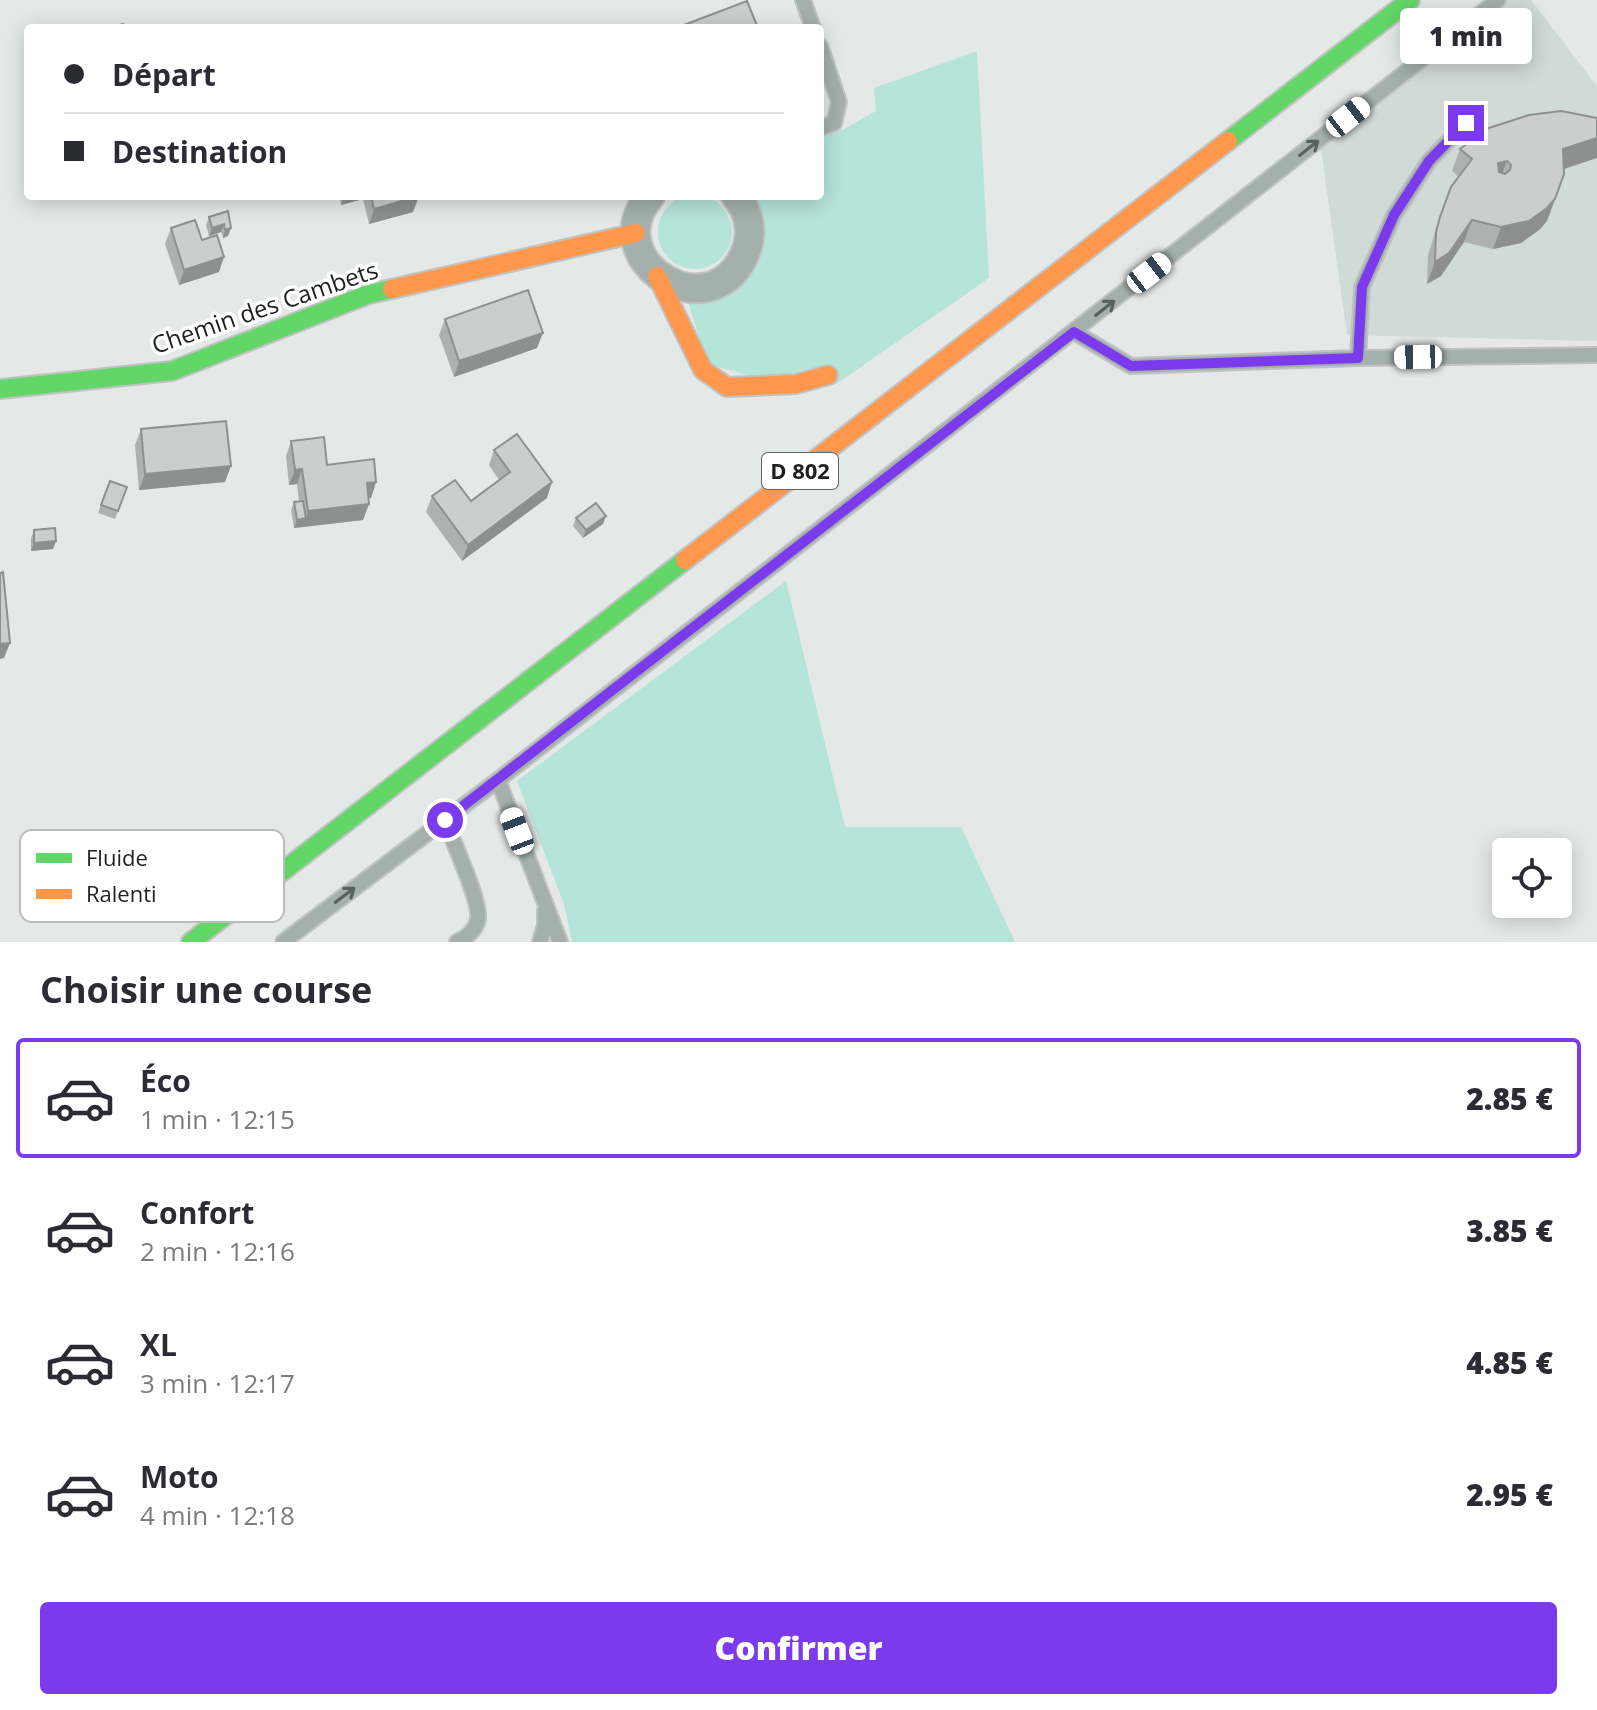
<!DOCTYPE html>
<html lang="fr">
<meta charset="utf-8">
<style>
:root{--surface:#fff;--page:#f2f2f3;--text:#2b2b33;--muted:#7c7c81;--line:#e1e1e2;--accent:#7c3aed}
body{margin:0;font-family:"Open Sans",sans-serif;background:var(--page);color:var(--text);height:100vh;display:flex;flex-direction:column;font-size:30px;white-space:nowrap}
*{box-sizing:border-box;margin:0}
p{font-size:26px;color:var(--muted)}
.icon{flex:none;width:44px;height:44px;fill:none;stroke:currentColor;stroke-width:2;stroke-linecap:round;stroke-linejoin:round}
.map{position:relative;height:942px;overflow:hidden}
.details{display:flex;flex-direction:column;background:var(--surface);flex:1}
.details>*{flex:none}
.guide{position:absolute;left:24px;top:24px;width:800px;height:176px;border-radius:8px;box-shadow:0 4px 20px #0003;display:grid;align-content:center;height:176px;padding:0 40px;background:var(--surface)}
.fabs{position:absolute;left:1492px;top:838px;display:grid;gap:16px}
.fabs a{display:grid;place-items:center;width:80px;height:80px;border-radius:8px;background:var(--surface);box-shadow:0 4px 20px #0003;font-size:40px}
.end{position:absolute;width:36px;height:36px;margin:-18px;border:10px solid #7c3aed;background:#fff;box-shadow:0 0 0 4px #fff}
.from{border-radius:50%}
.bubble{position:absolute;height:56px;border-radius:8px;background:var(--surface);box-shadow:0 4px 20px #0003;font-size:26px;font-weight:800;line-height:56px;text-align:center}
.car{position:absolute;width:24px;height:48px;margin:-24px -12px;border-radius:10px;box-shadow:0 0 6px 2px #0007;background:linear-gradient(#fff 24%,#345 0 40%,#fff 0 76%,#345 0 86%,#fff 0)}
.guide b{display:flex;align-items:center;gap:28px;height:76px;font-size:30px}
.guide b+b{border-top:2px solid var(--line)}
.guide i{width:20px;height:20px;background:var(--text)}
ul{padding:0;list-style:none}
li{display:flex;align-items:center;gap:24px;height:120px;margin:0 16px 12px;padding:0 24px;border:4px solid transparent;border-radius:8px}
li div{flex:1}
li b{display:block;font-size:30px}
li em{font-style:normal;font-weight:800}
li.selected{border-color:var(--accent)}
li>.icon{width:72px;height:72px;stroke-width:1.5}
h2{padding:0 40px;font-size:36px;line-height:96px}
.cta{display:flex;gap:16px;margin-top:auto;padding:16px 40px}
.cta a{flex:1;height:92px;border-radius:8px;background:var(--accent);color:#fff;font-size:32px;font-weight:800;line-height:92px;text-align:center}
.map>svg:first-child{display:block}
.built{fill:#d0dad7}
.green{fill:#b5e4d8}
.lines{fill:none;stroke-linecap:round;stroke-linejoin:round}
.lane-casing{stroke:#c1c3c3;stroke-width:18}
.street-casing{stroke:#c1c3c3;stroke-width:32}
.fast-casing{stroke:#c1c3c3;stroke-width:22}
.slow-casing{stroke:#c1c3c3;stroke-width:22}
.lane{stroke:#a3b0ac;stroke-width:14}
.street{stroke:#a3b0ac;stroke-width:28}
.fast{stroke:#63d668;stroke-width:18}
.slow{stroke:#ff974d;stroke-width:18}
.wall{fill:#afb1b0}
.shaded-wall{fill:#8e9090}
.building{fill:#cbcecd;stroke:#8e9090;stroke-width:2;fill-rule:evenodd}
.oneway{stroke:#59615e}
.route{stroke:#7c3aed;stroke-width:10}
.labels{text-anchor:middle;stroke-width:7;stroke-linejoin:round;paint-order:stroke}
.shield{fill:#fff;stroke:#616362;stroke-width:2}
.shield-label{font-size:22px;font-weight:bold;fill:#1d201f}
.street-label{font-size:24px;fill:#1d201f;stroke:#fff}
.key{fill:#fff;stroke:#bbbcbc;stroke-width:2}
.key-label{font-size:22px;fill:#1d201f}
</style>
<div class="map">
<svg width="1597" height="942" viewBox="0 0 1597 942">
<rect width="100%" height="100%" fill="#e4e8e7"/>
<path class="built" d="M 1492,0 L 1531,0 L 1597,86 L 1597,341 L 1347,335 L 1320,141 Z"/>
<g class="green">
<path d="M 977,51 L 989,278 L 836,384 L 762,379 L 707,364 L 688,301 C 702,295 736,286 746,276 C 773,252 767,222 749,196 L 820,196 L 820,138 L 846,128 L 876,111 L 874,88 Z"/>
<circle cx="695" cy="232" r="37"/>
<path d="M 786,581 L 845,827 L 961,827 L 1015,942 L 572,942 L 564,904 L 517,781 Z"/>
</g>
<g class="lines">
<defs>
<g id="lane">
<path d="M 803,0 L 813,28"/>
<path d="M 820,46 L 839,102 L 834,123 L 820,128"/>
<path d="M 1074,332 L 1131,366 L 1358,358 L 1597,355"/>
<path d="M 1358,358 L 1362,287 L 1394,215 L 1429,161 L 1466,123"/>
<path d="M 498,780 L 560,942"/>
<path d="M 445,820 C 452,840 481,901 478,919 C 476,930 466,938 457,942"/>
<path d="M 283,942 L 498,780 L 1498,0"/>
<path d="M 540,942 L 545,925 L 545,911"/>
</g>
<path id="street" d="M 650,196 C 594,262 716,336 747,248 C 753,230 748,210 736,196"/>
<g id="fast">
<path d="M 1228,141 L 1410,0"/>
<path d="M 0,389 L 172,371 L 369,294 L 392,289"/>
<path d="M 191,942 L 685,560"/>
</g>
<g id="slow">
<path d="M 657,276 L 703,370 L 727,387 L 796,384 L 828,375"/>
<path d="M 392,289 L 636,233"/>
<path d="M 685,560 L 1228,141"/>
</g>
</defs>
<use href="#lane" class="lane-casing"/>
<use href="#street" class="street-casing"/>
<use href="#fast" class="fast-casing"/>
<use href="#slow" class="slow-casing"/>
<use href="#lane" class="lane"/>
<use href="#street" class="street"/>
<use href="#fast" class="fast"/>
<use href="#slow" class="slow"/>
</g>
<g class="wall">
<path d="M 1460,149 L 1564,169 L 1564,174 L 1547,221 L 1539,230 L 1521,243 L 1493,249 L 1464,242 L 1441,276 L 1427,284 L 1428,255 L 1440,217 L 1459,177 L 1452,171 Z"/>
<path d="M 339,196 L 419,196 L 413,212 L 369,224 L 363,199 L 341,205 Z"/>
<path d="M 228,211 L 228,236 L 223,238 L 221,232 L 209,236 L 206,225 L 209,217 Z"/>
<path d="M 171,228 L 202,240 L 219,272 L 179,285 L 165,244 Z"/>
<path d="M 445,319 L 537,348 L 454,377 L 439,335 Z"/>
<path d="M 141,429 L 225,482 L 139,490 L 135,445 Z"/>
<path d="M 291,441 L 327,465 L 376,482 L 371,498 L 369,498 L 363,520 L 294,528 L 291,510 L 294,502 L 299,502 L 297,484 L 289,485 L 286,456 Z"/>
<path d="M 494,450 L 547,498 L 462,561 L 426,512 L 432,496 L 471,501 L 499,480 L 489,465 Z"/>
<path d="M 110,481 L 127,487 L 115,519 L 98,513 Z"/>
<path d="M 576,518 L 603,524 L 583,538 L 573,526 Z"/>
<path d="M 34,530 L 56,541 L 53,549 L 31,551 L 31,538 Z"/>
</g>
<g class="shaded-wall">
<path d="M 1597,138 L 1597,158 L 1555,172 L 1563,149 Z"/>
<path d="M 1507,161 L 1499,183 L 1498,163 Z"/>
<path d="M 344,196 L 364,196 L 363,199 L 341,205 Z"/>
<path d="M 419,196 L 413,212 L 369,224 L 374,209 Z"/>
<path d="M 1555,199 L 1547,221 L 1539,230 L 1521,243 L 1493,249 L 1501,227 Z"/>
<path d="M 1472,220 L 1464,242 L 1441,276 L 1427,284 L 1435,262 Z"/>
<path d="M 224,224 L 221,232 L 209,236 L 212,228 Z"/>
<path d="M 231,228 L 228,236 L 223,238 L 225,230 Z"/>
<path d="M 224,257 L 219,272 L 179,285 L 184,270 Z"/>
<path d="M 543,333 L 537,348 L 454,377 L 459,361 Z"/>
<path d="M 231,466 L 225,482 L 139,490 L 145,474 Z"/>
<path d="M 302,469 L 297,484 L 289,485 L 295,470 Z"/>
<path d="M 376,482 L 371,498 L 362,498 L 367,483 Z"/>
<path d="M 552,482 L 547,498 L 462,561 L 468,545 Z"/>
<path d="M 369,504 L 363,520 L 294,528 L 297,520 L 306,518 L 308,511 Z"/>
<path d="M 606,516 L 603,524 L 583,538 L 586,530 Z"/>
<path d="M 56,541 L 53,549 L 31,551 L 34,543 Z"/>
<path d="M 10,643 L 4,658 L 0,659 L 0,644 Z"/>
</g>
<g class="building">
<path d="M 747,1 L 758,28 L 676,28 Z"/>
<path d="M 123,24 L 124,28 L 109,28 Z"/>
<path d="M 1561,111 L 1597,118 L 1597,138 L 1563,149 L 1564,174 L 1555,199 L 1547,208 L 1529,221 L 1501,227 L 1472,220 L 1449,253 L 1435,262 L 1436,232 L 1440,217 L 1451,187 L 1472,159 L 1460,149 L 1489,128 L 1529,115 ZM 1507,161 L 1511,165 L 1510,170 L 1505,174 L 1499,172 L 1498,163 Z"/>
<path d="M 371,196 L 419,196 L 374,209 Z"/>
<path d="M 228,211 L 231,228 L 225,230 L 224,224 L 212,228 L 209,217 Z"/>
<path d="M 195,220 L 202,240 L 217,235 L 224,257 L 184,270 L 171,228 Z"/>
<path d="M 528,290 L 543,333 L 459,361 L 445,319 Z"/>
<path d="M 226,421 L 231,466 L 145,474 L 141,429 Z"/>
<path d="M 517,434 L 552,482 L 468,545 L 432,496 L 455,480 L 471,501 L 510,472 L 494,450 Z"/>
<path d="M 324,437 L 327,465 L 374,459 L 376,482 L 367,483 L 369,504 L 308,511 L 302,469 L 295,470 L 291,441 Z"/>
<path d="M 110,481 L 127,487 L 118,511 L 101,505 Z"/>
<path d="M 303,501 L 306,518 L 297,520 L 294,502 Z"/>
<path d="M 596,503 L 606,516 L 586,530 L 576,518 Z"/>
<path d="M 55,528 L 56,541 L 34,543 L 34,530 Z"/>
<path d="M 3,572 L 10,643 L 0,644 L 0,573 Z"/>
</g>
<defs><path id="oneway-shaft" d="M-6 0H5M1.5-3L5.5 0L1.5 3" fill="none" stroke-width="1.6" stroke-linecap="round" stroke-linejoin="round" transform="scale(2)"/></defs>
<g class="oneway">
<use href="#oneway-shaft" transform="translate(1309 148) rotate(-38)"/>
<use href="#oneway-shaft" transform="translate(1105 308) rotate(-38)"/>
<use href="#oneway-shaft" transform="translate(345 895) rotate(-37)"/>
</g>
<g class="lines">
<path class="route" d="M 445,820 L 1074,332 L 1131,366 L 1358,358 L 1362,287 L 1394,215 L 1429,161 L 1466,123"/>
</g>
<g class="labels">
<rect class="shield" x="762" y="453" width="76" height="36" rx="6"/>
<g class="shield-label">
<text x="800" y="479">D 802</text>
</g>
<g class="street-label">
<text transform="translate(265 308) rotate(-19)" y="8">Chemin des Cambets</text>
</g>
</g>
<rect x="20" y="830" width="264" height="92" rx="12" class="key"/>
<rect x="36" y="853" width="36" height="10" fill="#63d668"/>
<rect x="36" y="889" width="36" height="10" fill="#ff974d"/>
<g class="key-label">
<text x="86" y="866">Fluide</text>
<text x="86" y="902">Ralenti</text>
</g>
</svg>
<div class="fabs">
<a><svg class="icon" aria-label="locate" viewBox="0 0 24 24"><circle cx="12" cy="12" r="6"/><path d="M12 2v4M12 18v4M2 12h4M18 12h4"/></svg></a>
</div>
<i class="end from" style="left:445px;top:820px"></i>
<i class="end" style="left:1466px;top:123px"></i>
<div class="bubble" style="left:1400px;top:8px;width:132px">1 min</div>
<i class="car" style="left:1348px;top:117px;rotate:52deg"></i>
<i class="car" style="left:1149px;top:273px;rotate:52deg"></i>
<i class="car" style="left:1418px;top:357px;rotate:269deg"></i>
<i class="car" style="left:517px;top:831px;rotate:339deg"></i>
<div class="guide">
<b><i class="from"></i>Départ</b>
<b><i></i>Destination</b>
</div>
</div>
<section class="details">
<h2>Choisir une course</h2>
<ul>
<li class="selected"><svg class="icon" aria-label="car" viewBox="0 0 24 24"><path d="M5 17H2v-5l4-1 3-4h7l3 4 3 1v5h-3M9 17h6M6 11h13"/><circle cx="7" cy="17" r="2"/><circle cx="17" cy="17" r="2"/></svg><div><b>Éco</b><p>1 min · 12:15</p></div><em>2.85 €</em></li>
<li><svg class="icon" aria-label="car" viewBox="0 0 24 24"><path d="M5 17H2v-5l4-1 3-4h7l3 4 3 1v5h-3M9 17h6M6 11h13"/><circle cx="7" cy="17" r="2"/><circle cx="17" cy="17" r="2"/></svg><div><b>Confort</b><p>2 min · 12:16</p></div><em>3.85 €</em></li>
<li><svg class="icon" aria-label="car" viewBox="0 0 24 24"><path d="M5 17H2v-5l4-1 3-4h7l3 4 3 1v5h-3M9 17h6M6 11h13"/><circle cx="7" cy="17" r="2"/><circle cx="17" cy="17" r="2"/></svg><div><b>XL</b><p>3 min · 12:17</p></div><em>4.85 €</em></li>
<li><svg class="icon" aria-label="car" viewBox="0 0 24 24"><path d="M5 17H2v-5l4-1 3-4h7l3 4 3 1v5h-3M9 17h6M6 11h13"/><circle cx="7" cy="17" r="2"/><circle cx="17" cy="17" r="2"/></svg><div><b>Moto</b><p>4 min · 12:18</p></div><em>2.95 €</em></li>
</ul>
<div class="cta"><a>Confirmer</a></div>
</section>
